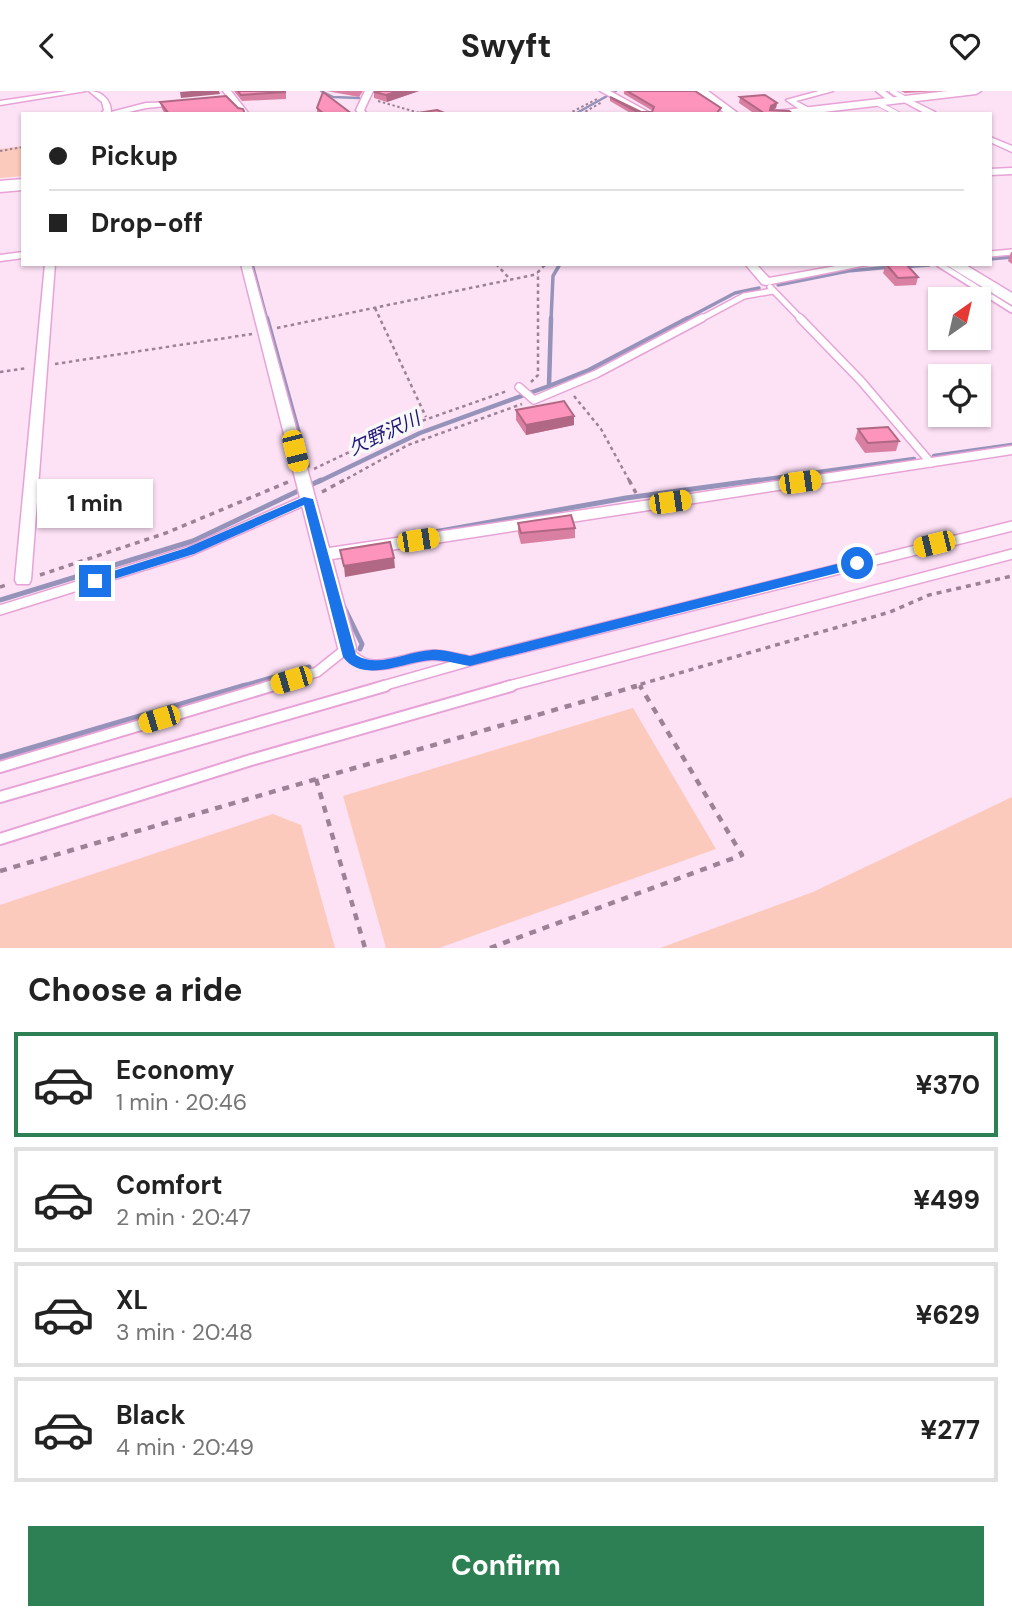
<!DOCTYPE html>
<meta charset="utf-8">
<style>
:root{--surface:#fff;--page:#f6f6f6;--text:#222;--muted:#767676;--line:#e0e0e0;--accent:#2c8053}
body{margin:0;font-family:"DM Sans","Noto Sans JP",sans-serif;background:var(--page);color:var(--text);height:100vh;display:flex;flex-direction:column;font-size:26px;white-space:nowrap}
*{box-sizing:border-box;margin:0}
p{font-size:23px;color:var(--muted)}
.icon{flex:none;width:38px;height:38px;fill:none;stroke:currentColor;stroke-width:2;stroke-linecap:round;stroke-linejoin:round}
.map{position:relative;height:857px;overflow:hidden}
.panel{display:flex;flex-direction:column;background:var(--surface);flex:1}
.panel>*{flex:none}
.hud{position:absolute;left:21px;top:21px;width:971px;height:154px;border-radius:0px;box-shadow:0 2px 5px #0004;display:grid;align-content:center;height:154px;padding:0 28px;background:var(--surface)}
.needle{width:46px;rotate:34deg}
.buttons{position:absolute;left:928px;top:196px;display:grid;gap:14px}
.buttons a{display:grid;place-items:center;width:63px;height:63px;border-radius:0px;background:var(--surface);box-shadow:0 2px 5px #0004;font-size:35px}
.end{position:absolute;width:32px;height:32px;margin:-16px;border:9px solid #1a73e8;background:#fff;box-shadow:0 0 0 4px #fff}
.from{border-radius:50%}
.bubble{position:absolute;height:49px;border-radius:0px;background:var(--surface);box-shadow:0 2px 5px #0004;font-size:23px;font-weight:700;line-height:49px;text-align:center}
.car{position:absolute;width:21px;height:42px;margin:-21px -10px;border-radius:9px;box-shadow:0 0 5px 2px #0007;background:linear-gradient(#f5c518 24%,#345 0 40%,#f5c518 0 76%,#345 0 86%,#f5c518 0)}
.hud b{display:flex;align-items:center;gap:24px;height:66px;font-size:26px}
.hud b+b{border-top:2px solid var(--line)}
.hud i{width:18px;height:18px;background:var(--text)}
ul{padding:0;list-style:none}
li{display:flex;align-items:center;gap:21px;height:105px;margin:0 14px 10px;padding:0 14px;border:4px solid var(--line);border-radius:0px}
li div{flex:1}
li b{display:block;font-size:26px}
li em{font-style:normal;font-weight:700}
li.on{border-color:var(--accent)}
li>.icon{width:63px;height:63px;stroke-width:1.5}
h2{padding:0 28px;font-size:32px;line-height:84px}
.button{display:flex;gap:14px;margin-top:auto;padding:14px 28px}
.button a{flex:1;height:80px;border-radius:0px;background:var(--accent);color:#fff;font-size:28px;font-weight:700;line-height:80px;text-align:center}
header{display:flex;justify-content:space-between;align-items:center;height:91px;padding:0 28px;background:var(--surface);font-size:32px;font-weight:700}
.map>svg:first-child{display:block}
.green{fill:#fccabc}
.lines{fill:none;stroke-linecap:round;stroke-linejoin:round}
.stream-far4{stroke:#9593ba;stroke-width:2.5}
.stream-far3{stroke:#9593ba;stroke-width:3.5}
.stream-far2{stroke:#9593ba;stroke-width:4.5}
.stream-far1{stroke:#9593ba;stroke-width:5}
.stream{stroke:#9593ba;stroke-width:7}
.lane-far4-casing{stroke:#e7a3d6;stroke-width:6}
.lane-far3-casing{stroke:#e7a3d6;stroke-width:8}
.lane-far2-casing{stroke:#e7a3d6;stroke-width:10}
.lane-far1-casing{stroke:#e7a3d6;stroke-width:12}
.lane-casing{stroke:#e7a3d6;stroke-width:14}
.street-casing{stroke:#e7a3d6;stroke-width:3}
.secondary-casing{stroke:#e7a3d6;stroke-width:3}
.path-far3{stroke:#9d8196;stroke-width:2;stroke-dasharray:2.5 2.5;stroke-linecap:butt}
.path-far2{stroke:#9d8196;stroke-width:2.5;stroke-dasharray:3.5 3.5;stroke-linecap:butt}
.path-far1{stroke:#9d8196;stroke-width:3.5;stroke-dasharray:5 5;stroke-linecap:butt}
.path{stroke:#9d8196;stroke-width:4.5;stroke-dasharray:7 7;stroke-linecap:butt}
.lane-far4{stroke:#fff;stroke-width:4.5}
.lane-far3{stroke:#fff;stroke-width:5}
.lane-far2{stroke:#fff;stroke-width:7}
.lane-far1{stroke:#fff;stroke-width:9}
.lane{stroke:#fff;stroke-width:10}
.street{fill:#fff;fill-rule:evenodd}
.secondary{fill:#fff;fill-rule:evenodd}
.wall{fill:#d97fa2}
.shaded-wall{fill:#b06884}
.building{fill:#fc94bc;stroke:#b06884;stroke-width:2}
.route{fill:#1a73e8}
.labels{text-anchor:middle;stroke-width:7;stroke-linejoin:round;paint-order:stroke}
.water-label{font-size:19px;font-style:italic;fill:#201578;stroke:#f8f8f8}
</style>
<header><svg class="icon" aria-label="back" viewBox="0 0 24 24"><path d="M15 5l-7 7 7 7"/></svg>Swyft<svg class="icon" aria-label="heart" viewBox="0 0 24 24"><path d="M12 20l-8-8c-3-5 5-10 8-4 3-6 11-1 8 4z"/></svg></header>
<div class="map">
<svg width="1012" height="857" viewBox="0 0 1012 857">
<rect width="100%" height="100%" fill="#fde1f5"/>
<g class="green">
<path d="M 23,55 L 23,85 L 0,87 L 0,58 Z"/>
<path d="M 633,617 L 716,758 L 439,857 L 386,857 L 343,705 Z"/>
<path d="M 1012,706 L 1012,857 L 660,857 L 813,801 Z"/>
<path d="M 273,723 L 301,734 L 335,857 L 0,857 L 0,814 Z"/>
</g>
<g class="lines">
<g class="stream-far4">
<path d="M 321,0 L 333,6 L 359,7"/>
<path d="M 575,23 L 616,0"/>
</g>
<g class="stream-far3">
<path d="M 990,168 L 1012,166"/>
<path d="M 252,173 L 267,229"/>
<path d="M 901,176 L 929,174"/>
<path d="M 778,194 L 848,180 L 891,176"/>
<path d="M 551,229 L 553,185 L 560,173"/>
<path d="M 684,229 L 735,202 L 759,197"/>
</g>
<g class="stream-far2">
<path d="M 267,227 L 308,375"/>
<path d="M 549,295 L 589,279 L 688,227"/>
<path d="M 934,365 L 1012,354"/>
<path d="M 318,391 L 420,342 L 549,295 L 551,227"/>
<path d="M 746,391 L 914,368"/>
</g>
<g class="stream-far1">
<path d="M 423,443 L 626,407 L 759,389"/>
<path d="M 0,509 L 193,450 L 321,389"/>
<path d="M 344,516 L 362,553 L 360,558"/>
<path d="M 240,596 L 309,576"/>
</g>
<path class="stream" d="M 0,667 L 245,595"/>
<defs>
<g id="lane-far4">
<path d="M 892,0 L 907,9"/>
<path d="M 877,12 L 898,23"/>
</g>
<g id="lane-far3">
<path d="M 990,163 L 1012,161"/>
<path d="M 939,173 L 1012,219"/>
<path d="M 770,196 L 802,229"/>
<path d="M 699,229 L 744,205 L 773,200"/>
</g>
<g id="lane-far2">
<path d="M 800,227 L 861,290 L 931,372"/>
<path d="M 519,296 L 534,309 L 596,283 L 702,227"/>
</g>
<g id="lane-far1">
<path d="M 0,519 L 190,460 L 308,408"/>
<path d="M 265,596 L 317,581 L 347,557 C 367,590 403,565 432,564 C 443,564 454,567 465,569"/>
<path d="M 379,596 L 470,570 L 1012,435"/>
<path d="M 505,596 L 1012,463"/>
</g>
<g id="lane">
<path d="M 0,676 L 271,595"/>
<path d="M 0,706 L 385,595"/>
<path d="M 0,748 L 251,669 L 511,595"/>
</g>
<g id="street">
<path d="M 67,0 L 86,0 L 0,14 L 0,10 Z"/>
<path d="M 89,0 C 102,0 111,9 111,21 L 146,12 L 182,11 L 186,13 L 146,17 L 120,23 L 101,23 L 104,19 L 102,11 Z"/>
<path d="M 223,0 L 231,0 L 249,23 L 241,23 Z"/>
<path d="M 365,0 L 373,0 L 364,19 L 367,23 L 359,23 L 356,19 Z"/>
<path d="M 600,0 L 610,0 L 652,23 L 642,23 Z"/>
<path d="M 819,0 L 833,0 L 796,10 L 811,18 L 811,22 L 805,22 L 786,9 Z"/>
<path d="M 876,0 L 885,0 L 898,10 L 891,12 Z"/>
<path d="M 907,7 L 935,21 L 936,23 L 926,23 L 904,11 Z"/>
<path d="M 990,46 L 1012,55 L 1012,61 L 990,51 Z"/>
<path d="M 1012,77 L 1012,83 L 990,84 L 990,78 Z"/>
<path d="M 23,88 L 23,94 L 0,96 L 0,90 Z"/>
<path d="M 23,161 L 23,167 L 0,170 L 0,164 Z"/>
<path d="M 45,173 L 55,173 L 31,489 L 29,493 L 17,493 L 15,489 Z"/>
<path d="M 241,173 L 251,173 L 329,457 L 1012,355 L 1012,363 L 332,468 L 356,557 L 353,562 L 347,564 L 341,562 L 338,557 Z"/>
<path d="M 745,173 L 756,173 L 769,187 L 847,173 L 872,173 L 766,194 L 762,193 Z"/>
</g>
<g id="secondary">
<path d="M 696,0 L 708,0 L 739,23 L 726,23 Z"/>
<path d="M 948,0 L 981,0 L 976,3 L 807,23 L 771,23 L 776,20 Z"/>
<path d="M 23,91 L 23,99 L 0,101 L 0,93 Z"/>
<path d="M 945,173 L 964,173 L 1012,202 L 1012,214 Z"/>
</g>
</defs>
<use href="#lane-far4" class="lane-far4-casing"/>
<use href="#lane-far3" class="lane-far3-casing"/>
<use href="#lane-far2" class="lane-far2-casing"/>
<use href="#lane-far1" class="lane-far1-casing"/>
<use href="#lane" class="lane-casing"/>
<use href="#street" class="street-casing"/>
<use href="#secondary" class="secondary-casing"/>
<g class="path-far3">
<path d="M 378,10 L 423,23"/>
<path d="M 568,23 L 597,8"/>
<path d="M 581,23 L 602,11"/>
<path d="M 0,60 L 23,56"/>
</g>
<g class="path-far2">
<path d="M 496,173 L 509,187"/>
<path d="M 375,217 L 426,326"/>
<path d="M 277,237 L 538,183"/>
<path d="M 55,273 L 252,243"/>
<path d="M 0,281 L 27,277"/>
<path d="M 531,291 L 538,284 L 538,181 L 546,173"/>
<path d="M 574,305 L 601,338 L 630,391"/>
<path d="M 314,378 L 393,340 L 507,300"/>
<path d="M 341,391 L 408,354 L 522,313"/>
</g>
<g class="path-far1">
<path d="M 629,389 L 636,402"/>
<path d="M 322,401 L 344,389"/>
<path d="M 40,484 L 166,442 L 288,391"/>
<path d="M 0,496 L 9,493"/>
<path d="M 640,594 L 641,596"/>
<path d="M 631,596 L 890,521 L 929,504 L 1012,485"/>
</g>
<g class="path">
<path d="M 316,688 L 365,857"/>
<path d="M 0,780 L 637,595"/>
<path d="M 490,857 L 742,764 L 640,595"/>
</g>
<use href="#lane-far4" class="lane-far4"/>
<use href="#lane-far3" class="lane-far3"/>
<use href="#lane-far2" class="lane-far2"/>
<use href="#lane-far1" class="lane-far1"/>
<use href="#lane" class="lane"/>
<use href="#street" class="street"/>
<use href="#secondary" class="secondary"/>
</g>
<g class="wall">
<path d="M 234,0 L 286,0 L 286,8 L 242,10 Z"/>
<path d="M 327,0 L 363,0 L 359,6 Z"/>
<path d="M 419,0 L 387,11 L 374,7 L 374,1 Z"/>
<path d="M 624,0 L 695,0 L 720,22 L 632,23 L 610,10 L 610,6 L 641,21 L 653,20 L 624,3 Z"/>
<path d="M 901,0 L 938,0 L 905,2 Z"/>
<path d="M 740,6 L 777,12 L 776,17 L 772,19 L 793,23 L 755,23 L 739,12 Z"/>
<path d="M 160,11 L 238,17 L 245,23 L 165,23 L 162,18 Z"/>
<path d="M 317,17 L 352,23 L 317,23 Z"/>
<path d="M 1011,161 L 1012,161 L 1012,173 L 1008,170 Z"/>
<path d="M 886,173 L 918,186 L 916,194 L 895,195 L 883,182 Z"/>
<path d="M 516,319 L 574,334 L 526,344 L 516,329 Z"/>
<path d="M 858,338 L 899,350 L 896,360 L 865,362 L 855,348 Z"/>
<path d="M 518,432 L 575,437 L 575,447 L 521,453 L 518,442 Z"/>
</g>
<g class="shaded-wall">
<path d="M 192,0 L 219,0 L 220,3 L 181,7 L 180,1 Z"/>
<path d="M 399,0 L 419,0 L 387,11 L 386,4 Z"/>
<path d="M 777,12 L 776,17 L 770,21 L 771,15 Z"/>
<path d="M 574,325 L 574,334 L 526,344 L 526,334 Z"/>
<path d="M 394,467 L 395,477 L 345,486 L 344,475 Z"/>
</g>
<g class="building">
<path d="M 238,0 L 285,0 L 285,1 L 241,4 Z"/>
<path d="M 382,0 L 399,0 L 386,4 L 374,1 Z"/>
<path d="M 627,0 L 695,0 L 721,17 L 716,23 L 641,23 L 610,6 L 641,21 L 652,21 L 654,16 Z"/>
<path d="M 323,1 L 352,23 L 324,23 L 317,17 Z"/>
<path d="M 765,4 L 777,12 L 771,15 L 770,19 L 789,20 L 793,23 L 765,23 L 740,6 Z"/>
<path d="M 226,5 L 238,17 L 243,18 L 245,23 L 169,23 L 160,11 Z"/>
<path d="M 437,19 L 447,23 L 411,23 Z"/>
<path d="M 543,22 L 559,22 L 559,23 L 544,23 Z"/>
<path d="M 886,173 L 906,173 L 918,186 L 898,187 Z"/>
<path d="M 564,310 L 574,325 L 526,334 L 516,319 Z"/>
<path d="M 888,336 L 899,350 L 868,352 L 858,338 Z"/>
<path d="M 571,424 L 575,437 L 521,442 L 518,432 Z"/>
<path d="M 390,451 L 394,467 L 344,475 L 340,459 Z"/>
</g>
<path class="route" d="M 304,406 L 313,408 L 356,564 C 378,578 407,560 432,559 C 444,558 458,563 470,565 L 857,468 L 863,472 L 857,477 L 470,575 C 458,573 444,569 432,569 C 405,570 364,594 343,566 L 304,414 L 194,463 L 95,494 L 89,490 L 91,487 L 186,457 Z"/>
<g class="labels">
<g class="water-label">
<text transform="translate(384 342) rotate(-25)" y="7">欠野沢川</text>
</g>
</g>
</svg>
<div class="buttons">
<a><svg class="needle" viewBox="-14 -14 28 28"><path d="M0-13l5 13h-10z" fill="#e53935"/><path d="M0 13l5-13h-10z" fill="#767676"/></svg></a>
<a><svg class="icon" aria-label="locate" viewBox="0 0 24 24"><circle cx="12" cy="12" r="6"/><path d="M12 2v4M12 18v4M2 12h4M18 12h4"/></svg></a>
</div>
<i class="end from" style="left:857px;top:472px"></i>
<i class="end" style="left:95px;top:490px"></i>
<div class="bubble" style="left:37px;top:388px;width:116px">1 min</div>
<i class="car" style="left:295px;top:360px;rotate:166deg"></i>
<i class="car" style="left:800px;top:391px;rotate:82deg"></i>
<i class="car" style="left:670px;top:411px;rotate:82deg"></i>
<i class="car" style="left:418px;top:449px;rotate:81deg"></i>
<i class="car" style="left:934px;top:453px;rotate:256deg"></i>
<i class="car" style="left:291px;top:589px;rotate:253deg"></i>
<i class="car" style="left:159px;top:628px;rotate:253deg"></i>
<div class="hud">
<b><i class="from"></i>Pickup</b>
<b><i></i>Drop-off</b>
</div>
</div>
<section class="panel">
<h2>Choose a ride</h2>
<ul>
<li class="on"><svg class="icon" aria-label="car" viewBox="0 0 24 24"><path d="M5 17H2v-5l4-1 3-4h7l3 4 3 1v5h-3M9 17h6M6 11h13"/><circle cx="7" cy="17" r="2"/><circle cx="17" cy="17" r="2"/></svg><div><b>Economy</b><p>1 min · 20:46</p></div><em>¥370</em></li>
<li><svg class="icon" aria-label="car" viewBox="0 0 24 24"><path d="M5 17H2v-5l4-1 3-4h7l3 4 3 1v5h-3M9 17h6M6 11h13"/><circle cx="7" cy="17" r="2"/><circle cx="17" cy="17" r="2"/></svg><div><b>Comfort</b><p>2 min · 20:47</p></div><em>¥499</em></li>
<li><svg class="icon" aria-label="car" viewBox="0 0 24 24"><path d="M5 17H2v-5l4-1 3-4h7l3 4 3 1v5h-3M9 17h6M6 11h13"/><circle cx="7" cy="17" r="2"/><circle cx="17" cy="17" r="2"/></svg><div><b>XL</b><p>3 min · 20:48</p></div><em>¥629</em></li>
<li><svg class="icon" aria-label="car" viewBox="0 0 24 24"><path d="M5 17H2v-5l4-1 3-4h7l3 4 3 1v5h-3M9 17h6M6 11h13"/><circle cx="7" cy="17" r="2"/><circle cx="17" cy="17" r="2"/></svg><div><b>Black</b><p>4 min · 20:49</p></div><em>¥277</em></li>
</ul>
<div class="button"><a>Confirm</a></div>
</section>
